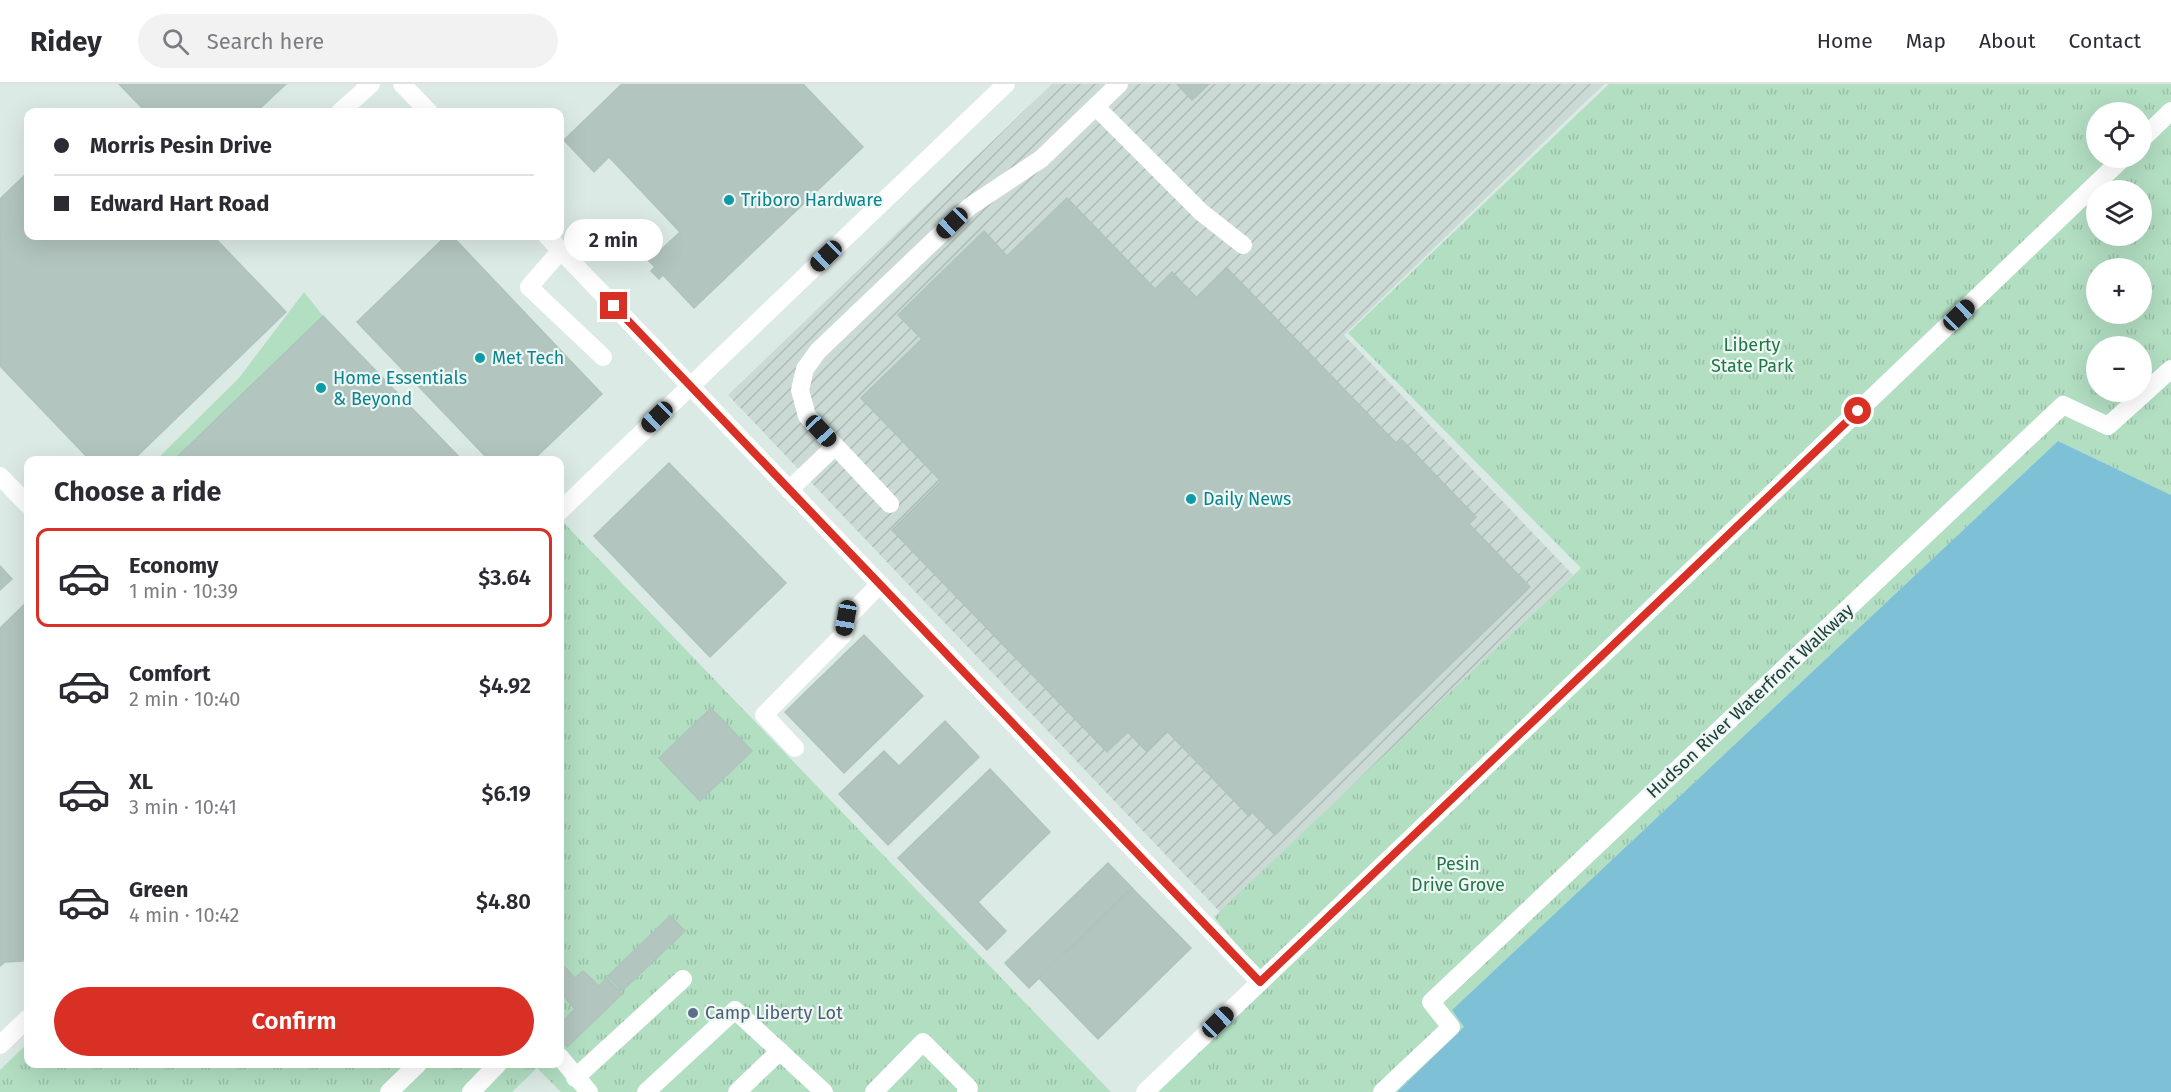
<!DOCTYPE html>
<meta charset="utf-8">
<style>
:root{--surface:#fff;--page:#f2f2f3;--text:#2b2b33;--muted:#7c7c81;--line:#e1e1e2;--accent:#d93025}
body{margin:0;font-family:"Fira Sans",sans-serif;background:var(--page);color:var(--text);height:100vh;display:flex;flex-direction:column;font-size:22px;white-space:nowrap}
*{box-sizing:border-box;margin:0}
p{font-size:20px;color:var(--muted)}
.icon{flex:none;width:33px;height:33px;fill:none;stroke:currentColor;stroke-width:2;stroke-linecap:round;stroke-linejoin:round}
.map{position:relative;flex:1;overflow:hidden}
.panel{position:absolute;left:24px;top:372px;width:540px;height:612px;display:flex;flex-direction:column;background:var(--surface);border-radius:12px;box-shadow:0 6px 24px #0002}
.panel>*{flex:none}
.hud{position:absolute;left:24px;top:24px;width:540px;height:132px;border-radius:12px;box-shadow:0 6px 24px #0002;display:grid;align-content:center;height:132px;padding:0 30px;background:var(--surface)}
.fabs{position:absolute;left:2086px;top:18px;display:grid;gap:12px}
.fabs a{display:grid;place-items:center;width:66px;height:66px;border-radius:50%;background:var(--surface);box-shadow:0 6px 24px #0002;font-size:30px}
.end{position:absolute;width:27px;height:27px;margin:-14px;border:8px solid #d93025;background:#fff;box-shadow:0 0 0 3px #fff}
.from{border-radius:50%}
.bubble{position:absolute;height:42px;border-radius:21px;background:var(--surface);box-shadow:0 6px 24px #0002;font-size:20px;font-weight:600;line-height:42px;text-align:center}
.car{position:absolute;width:18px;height:36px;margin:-18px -9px;border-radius:8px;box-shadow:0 0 4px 2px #0007;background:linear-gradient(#222 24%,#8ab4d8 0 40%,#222 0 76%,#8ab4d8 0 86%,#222 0)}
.hud b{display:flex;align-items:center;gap:21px;height:57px;font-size:22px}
.hud b+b{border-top:2px solid var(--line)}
.hud i{width:15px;height:15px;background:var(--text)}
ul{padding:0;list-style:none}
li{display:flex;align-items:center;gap:18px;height:99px;margin:0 12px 9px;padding:0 18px;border:3px solid transparent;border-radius:12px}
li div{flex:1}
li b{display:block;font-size:22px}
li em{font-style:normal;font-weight:600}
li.on{border-color:var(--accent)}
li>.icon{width:54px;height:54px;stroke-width:1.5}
h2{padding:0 30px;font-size:27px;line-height:72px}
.primary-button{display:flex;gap:12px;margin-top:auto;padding:12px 30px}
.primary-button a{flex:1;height:69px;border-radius:36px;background:var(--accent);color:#fff;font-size:24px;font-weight:600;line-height:69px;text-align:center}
header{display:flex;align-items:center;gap:36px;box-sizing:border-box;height:84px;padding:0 30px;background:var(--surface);border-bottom:2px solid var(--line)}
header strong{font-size:28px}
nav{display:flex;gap:33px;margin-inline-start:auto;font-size:21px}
.search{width:420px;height:54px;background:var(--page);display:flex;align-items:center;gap:15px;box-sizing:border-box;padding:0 21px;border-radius:33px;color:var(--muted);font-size:22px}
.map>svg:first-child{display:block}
.industrial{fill:url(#industrial-furrows)}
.green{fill:#b2dec2}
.park{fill:url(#park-tufts);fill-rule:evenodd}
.water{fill:#7ec1d6}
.building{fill:#b2c5be;stroke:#aec4bd;stroke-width:1.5}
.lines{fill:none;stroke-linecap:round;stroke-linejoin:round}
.minor{stroke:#fff;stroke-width:18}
.route{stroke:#d93025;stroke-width:8}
.culture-dot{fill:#0f9aa8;stroke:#edf7f3;stroke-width:2}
.service-dot{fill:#5c6f8a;stroke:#edf7f3;stroke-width:2}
.labels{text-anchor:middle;stroke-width:4.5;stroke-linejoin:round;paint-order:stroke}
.culture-label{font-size:18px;fill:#0d838f;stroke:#edf7f3;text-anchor:start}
.park-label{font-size:18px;fill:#24754a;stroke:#edf7f3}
.street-label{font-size:18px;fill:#1d3b35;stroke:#edf7f3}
.service-label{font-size:18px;fill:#4e5e75;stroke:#edf7f3;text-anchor:start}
</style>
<header>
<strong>Ridey</strong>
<div class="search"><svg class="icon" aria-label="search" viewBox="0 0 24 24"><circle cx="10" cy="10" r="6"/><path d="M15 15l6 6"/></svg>Search here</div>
<nav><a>Home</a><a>Map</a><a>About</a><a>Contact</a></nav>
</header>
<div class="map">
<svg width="2171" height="1008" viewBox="0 0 2171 1008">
<defs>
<pattern id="industrial-furrows" width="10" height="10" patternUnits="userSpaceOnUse" patternTransform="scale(1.5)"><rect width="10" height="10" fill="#cbdad4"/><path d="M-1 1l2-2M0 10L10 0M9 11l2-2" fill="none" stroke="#aebcb7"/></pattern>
<pattern id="park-tufts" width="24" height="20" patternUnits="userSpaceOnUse" patternTransform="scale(1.5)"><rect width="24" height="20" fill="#b2dec2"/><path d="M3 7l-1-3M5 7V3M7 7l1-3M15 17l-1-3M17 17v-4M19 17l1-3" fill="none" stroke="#99bfa7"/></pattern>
</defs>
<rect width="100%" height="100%" fill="#dceae5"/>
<path class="industrial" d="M 1052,0 L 1604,0 L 1344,251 L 1573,491 L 1221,829 L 728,311 Z"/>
<path class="green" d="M 304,208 L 323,232 L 174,376 L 156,376 L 239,294 Z"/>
<g class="park">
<path d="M 1609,0 L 2171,0 L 2171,411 L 2058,357 L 1452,926 L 1465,943 L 1397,1008 L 1157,1008 L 1269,900 L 1214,833 L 1581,484 L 1348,249 ZM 2097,28 L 2142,28 L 2142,74 L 2097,74 ZM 2097,106 L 2142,106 L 2142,152 L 2097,152 ZM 2097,184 L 2142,184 L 2142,230 L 2097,230 ZM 2097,262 L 2142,262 L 2142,308 L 2097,308 Z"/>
<path d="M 564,439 L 1111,1008 L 561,1008 L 537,984 L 512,1008 L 0,1008 L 0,986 L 28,959 L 28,980 L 560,980 L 560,444 Z"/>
</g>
<path class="water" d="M 2058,357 L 2171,411 L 2171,1008 L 1397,1008 L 1464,943 L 1452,926 Z"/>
<g class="building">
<path d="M 119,0 L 286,0 L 256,28 L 146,28 Z"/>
<path d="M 622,0 L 803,0 L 863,63 L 694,224 L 663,191 L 659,195 L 651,187 L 655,183 L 649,177 L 680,148 L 609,73 L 594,88 L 564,56 Z"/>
<path d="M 1177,0 L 1209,0 L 1192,16 Z"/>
<path d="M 28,88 L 28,152 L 213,152 L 286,228 L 133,376 L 90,376 L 0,282 L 0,115 Z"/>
<path d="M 1067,114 L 1155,205 L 1172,188 L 1197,214 L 1227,184 L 1397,360 L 1402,356 L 1476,433 L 1469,440 L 1530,503 L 1275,751 L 1252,728 L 1249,732 L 1167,647 L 1146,667 L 1128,648 L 1107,668 L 892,446 L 941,397 L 861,314 L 922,255 L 898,231 L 984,147 L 1007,172 Z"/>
<path d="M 446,152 L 452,152 L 602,310 L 533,376 L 489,376 L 357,238 Z"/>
<path d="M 323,232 L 462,376 L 174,376 Z"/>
<path d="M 669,379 L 786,499 L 710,573 L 594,452 Z"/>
<path d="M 0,482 L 12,495 L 0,506 Z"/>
<path d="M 28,517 L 28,855 L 25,859 L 23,877 L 5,878 L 0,882 L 0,544 Z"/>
<path d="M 864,551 L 923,612 L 844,689 L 785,628 Z"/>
<path d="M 711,624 L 752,667 L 700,717 L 659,674 Z"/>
<path d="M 945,637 L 979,673 L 888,761 L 839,710 L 884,667 L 899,682 Z"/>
<path d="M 990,685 L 1050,748 L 978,818 L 1006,847 L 987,866 L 898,774 Z"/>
<path d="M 1108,779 L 1132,804 L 1029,904 L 1005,879 Z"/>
<path d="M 1132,804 L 1191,864 L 1098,955 L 1039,894 Z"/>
<path d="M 670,832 L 685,847 L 622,907 L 608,892 Z"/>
<path d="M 560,878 L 575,894 L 583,887 L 599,902 L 607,894 L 622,910 L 567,963 L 560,955 L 560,940 L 575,925 L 560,908 Z"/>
</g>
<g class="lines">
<g class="minor">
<path d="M 402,0 L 429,28"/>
<path d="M 1096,23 L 1201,128 L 1243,161"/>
<path d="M 340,28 L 371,0"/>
<path d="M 2142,55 L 2171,27"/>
<path d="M 547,152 L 1260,898"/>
<path d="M 561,166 L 529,203 L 603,273"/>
<path d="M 0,392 L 28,421"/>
<path d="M 789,406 L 835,362"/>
<path d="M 890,420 L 807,332 L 800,306 L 805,285 L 818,267 L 969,123 L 1041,75 L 1119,0"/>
<path d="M 560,427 L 1006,0"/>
<path d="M 795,664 L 764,631 L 843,551 L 846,535 L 880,500"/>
<path d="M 0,961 L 28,934"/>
<path d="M 560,973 L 589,1008"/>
<path d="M 575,994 L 683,895"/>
<path d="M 389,1008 L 418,980"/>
<path d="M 471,1008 L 498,980"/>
<path d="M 646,1008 L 735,926 L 824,1008"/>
<path d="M 737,1008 L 780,967"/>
<path d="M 874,1008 L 923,958 L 969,1004 L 966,1008"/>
<path d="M 1145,1008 L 2123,74"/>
<path d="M 1382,1008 L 1451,943 L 1431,918 L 2063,321 L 2108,342 L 2171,285"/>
</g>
</g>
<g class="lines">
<path class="route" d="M 614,222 L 1260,898 L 1858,327"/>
</g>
<g class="culture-dot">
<circle cx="729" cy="116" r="6"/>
<circle cx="480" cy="274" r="6"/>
<circle cx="321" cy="304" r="6"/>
<circle cx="1191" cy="415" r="6"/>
</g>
<circle class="service-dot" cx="693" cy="929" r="6"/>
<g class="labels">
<g class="culture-label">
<text x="741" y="122">Triboro Hardware</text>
<text x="492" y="280">Met Tech</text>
<text x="333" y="300">Home Essentials<tspan x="333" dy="21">&amp; Beyond</tspan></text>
<text x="1203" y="421">Daily News</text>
</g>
<g class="park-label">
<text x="1752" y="267">Liberty<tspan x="1752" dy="21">State Park</tspan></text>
<text x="1458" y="786">Pesin<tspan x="1458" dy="21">Drive Grove</tspan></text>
</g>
<g class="street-label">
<text transform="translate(1750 617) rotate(-43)" y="6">Hudson River Waterfront Walkway</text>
</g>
<g class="service-label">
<text x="705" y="935">Camp Liberty Lot</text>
</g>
</g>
</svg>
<div class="fabs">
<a><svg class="icon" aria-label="locate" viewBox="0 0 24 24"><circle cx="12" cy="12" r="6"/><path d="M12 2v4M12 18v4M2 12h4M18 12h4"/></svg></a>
<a><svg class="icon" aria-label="layers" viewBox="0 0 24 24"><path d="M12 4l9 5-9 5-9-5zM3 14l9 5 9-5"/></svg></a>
<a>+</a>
<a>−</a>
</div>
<i class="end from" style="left:1858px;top:327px"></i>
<i class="end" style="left:614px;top:222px"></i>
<div class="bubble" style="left:564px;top:135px;width:99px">2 min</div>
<i class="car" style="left:952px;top:139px;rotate:226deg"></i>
<i class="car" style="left:826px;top:172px;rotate:226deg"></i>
<i class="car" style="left:1959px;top:231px;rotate:46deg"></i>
<i class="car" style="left:657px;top:333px;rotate:226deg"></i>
<i class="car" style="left:821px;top:347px;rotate:137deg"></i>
<i class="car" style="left:846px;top:534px;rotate:190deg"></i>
<i class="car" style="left:1218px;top:938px;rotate:46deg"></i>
<div class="hud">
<b><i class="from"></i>Morris Pesin Drive</b>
<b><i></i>Edward Hart Road</b>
</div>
<section class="panel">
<h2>Choose a ride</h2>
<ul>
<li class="on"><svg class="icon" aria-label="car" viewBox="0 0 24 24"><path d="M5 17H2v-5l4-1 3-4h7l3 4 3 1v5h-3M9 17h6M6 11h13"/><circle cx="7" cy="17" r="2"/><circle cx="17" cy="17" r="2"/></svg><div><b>Economy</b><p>1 min · 10:39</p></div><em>$3.64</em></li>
<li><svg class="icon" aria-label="car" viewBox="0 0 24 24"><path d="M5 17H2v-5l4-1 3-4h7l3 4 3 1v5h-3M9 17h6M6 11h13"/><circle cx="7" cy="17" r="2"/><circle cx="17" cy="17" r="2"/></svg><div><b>Comfort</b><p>2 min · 10:40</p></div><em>$4.92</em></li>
<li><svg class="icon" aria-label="car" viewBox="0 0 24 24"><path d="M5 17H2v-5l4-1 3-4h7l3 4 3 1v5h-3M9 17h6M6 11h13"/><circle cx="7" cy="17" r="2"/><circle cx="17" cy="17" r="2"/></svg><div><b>XL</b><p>3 min · 10:41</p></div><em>$6.19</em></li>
<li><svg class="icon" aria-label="car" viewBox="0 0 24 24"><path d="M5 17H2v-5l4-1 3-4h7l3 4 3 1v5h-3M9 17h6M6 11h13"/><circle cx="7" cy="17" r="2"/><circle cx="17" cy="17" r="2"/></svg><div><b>Green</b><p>4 min · 10:42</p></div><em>$4.80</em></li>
</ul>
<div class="primary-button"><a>Confirm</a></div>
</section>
</div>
